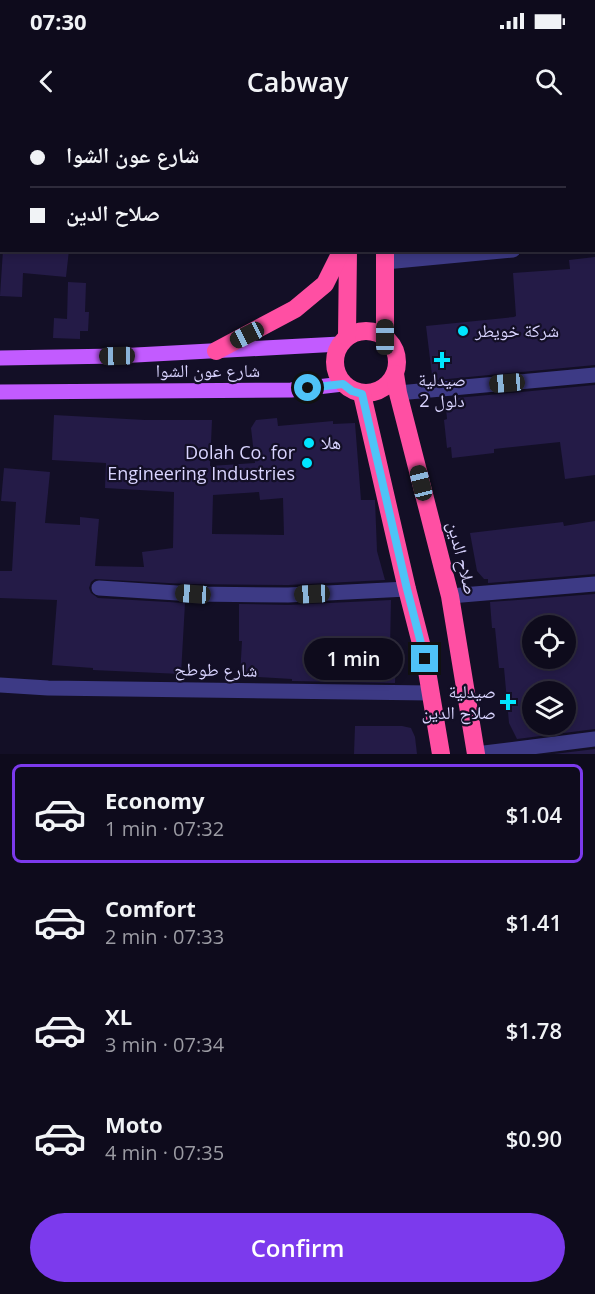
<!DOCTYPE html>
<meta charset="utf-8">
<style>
:root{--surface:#0e0b1c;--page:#171425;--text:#f1f3f6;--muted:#9b9ba3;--line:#2e2b3b;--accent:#7c3aed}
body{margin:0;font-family:"Open Sans","Noto Naskh Arabic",sans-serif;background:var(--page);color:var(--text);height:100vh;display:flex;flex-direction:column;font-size:22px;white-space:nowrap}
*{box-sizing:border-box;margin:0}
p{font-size:20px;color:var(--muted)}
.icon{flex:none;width:33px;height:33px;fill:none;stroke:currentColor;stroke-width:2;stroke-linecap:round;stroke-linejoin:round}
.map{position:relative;height:634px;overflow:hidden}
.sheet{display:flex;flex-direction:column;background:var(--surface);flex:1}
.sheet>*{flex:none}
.hud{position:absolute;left:0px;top:0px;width:596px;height:132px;box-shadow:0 3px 9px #0003,0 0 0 2px var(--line);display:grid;align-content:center;height:132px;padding:0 30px;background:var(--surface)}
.fabs{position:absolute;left:522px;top:495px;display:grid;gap:12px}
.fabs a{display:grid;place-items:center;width:54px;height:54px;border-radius:50%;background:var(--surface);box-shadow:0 3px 9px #0003,0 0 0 2px var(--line);font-size:30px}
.end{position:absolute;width:27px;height:27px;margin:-14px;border:8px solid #4fc3f7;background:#111;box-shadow:0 0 0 3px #111}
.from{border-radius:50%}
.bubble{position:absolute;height:42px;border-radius:21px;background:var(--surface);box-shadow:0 3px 9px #0003,0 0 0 2px var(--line);font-size:20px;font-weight:600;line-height:42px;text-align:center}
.car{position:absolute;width:18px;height:36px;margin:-18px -9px;border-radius:8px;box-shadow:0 0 4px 2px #0007;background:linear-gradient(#222 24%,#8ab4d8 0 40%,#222 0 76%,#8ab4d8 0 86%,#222 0)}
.hud b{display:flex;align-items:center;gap:21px;height:57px;font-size:22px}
.hud b+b{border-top:2px solid var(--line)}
.hud i{width:15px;height:15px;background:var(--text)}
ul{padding:10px 0 0;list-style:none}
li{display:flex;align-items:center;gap:18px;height:99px;margin:0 12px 9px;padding:0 18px;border:3px solid transparent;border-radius:9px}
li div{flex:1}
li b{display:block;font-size:22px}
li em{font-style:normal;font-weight:600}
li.on{border-color:var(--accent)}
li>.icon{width:54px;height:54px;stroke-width:1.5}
.primary-button{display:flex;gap:12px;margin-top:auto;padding:12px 30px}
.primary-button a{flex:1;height:69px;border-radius:36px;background:var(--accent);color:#fff;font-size:24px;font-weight:600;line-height:69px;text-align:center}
.status{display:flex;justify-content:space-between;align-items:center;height:42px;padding:0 30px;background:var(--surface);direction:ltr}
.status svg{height:16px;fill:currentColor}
header{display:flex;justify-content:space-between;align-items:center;height:78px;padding:0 30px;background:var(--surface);font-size:27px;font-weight:600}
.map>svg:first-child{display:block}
.building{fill:#241b47;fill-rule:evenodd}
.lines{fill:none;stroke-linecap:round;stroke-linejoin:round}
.minor{stroke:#3d3a85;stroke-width:15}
.major{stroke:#c25bff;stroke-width:15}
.highway{stroke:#ff4fa3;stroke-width:18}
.route{stroke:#4fc3f7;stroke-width:8}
.poi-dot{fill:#00e5ff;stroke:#130f26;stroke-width:2}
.labels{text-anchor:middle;stroke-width:4.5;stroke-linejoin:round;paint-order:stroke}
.poi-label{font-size:18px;fill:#d9d4ff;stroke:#130f26;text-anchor:start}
.street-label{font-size:18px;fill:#d9d4ff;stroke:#130f26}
</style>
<div class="status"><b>07:30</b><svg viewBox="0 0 49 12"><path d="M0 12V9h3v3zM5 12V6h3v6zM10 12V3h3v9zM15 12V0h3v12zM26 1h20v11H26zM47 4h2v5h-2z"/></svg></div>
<header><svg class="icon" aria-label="back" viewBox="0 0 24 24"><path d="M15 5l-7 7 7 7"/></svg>Cabway<svg class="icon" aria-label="search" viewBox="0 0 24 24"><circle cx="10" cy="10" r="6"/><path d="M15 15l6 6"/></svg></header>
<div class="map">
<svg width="595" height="634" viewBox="0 0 595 634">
<rect width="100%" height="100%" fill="#130f26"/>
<g class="building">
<path d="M 3,130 L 69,130 L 66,157 L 23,153 L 22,177 L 0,176 Z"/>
<path d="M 595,137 L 595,245 L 437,260 L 432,255 L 426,206 L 514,197 L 516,196 L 513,153 L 570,149 L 569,140 Z"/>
<path d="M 68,162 L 86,163 L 85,192 L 89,192 L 88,211 L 80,211 L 80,219 L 53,218 L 54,198 L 67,199 Z"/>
<path d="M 595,265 L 595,355 L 565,359 L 560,322 L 494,329 L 494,333 L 452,338 L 451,327 L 447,328 L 444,300 L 447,299 L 446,288 L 464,286 L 456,278 Z"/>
<path d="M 54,295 L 145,300 L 212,300 L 210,346 L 255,343 L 251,308 L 256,300 L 277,298 L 278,306 L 333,301 L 333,304 L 355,303 L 361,380 L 375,380 L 377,431 L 385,460 L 288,465 L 186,464 L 95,459 L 91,462 L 89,468 L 91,473 L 98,478 L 185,483 L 181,554 L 93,550 L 93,548 L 52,545 L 57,480 L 0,478 L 0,451 L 12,451 L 16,382 L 1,381 L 4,348 L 50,352 L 45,403 L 80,405 L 80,397 L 99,399 L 95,446 L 144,447 L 142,432 L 173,428 L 174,372 L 105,368 L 106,343 L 52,340 ZM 259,372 L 260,380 L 283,378 L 284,415 L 212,414 L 213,375 Z"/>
<path d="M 595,401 L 595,454 L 488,463 L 488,459 L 484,459 L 477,451 L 470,413 L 563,402 L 564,406 Z"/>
<path d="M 595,474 L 595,609 L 517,619 L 509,603 L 504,548 L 499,548 L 495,508 L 492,508 L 490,482 ZM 532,506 L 566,506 L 566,538 L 532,538 ZM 532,572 L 566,572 L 569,604 L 532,604 Z"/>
<path d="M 391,480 L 390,528 L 396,528 L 395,563 L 292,561 L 292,559 L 240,556 L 242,521 L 239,521 L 239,484 L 288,485 Z"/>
<path d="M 355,606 L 402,606 L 411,608 L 415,617 L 417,634 L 354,634 Z"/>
<path d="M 595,629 L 595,634 L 554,634 Z"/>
</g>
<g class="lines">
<g class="minor">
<path d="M 517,2 L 535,0"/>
<path d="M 0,50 L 2,50"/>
<path d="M 594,123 L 595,123"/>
<path d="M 385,142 L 513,130"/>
<path d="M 398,273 L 595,255"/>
<path d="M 99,468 L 193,474 L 288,475 L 407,469"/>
<path d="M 450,476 L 595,464"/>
<path d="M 0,565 L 48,568 L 431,573"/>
<path d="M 476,634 L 595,619"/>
</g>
<g class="major">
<path d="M 0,238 L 117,236 L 340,224"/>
<path d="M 0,272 L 291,270 L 343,264"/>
</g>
<g class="highway">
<path d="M 349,2 L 349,0"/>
<path d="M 384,2 L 384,0"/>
<path d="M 385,130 L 385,217"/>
<circle cx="366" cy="242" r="31"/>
<path d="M 347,217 L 348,130"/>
<path d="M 216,231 L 295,189 L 325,164 L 342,130"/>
<path d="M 395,254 L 398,273 L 450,476 L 476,634"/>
<path d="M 362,274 L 407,469 L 425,539 L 441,634"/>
</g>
</g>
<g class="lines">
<path class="route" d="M 308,268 L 343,264 L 352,271 L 362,274 L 407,469 L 425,539"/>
</g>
<g class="poi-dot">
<circle cx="463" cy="211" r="6"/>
<path d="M439 231h6v6h6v6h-6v6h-6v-6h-6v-6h6z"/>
<circle cx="309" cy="323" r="6"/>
<circle cx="307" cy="343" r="6"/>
<path d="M505 573h6v6h6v6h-6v6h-6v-6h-6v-6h6z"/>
</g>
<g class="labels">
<g class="poi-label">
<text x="475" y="217">شركة خويطر</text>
<text x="442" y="266" text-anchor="middle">صيدلية<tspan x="442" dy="21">دلول 2</tspan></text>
<text x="321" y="329">هلا</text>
<text x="295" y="339" text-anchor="end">Dolah Co. for<tspan x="295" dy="21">Engineering Industries</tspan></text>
<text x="496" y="578" text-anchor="end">صيدلية<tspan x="496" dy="21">صلاح الدين</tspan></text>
</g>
<g class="street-label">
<text x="208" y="257">شارع عون الشوا</text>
<text transform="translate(462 438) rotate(76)" y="6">صلاح الدين</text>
<text transform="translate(216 550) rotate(1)" y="6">شارع طوطح</text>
</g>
</g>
</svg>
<div class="fabs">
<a><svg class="icon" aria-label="locate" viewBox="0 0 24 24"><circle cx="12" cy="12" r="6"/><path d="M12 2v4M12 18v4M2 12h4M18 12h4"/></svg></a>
<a><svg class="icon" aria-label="layers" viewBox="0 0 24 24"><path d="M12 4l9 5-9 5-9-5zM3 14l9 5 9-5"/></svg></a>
</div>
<i class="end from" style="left:308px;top:268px"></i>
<i class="end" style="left:425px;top:539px"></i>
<div class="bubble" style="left:304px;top:518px;width:99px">1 min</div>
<i class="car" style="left:247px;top:215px;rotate:243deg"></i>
<i class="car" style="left:385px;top:217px;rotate:0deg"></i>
<i class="car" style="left:117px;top:236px;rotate:269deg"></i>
<i class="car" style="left:507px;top:263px;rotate:265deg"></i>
<i class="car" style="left:421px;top:363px;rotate:346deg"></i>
<i class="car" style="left:193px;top:474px;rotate:274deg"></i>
<i class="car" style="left:312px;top:474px;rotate:267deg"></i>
<div class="hud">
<b><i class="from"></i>شارع عون الشوا</b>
<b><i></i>صلاح الدين</b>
</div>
</div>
<section class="sheet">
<ul>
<li class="on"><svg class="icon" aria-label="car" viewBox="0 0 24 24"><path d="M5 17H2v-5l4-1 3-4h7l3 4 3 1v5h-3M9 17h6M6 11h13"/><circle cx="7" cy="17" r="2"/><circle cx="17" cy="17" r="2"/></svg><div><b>Economy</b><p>1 min · 07:32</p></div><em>$1.04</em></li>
<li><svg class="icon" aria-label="car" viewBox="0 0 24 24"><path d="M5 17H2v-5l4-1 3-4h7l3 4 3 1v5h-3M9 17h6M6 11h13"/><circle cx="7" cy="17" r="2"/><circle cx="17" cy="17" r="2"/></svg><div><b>Comfort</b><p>2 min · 07:33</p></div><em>$1.41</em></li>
<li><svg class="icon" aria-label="car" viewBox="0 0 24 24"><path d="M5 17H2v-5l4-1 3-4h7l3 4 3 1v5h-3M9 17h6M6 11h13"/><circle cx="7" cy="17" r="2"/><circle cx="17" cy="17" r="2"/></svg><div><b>XL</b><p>3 min · 07:34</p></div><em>$1.78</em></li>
<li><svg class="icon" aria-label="car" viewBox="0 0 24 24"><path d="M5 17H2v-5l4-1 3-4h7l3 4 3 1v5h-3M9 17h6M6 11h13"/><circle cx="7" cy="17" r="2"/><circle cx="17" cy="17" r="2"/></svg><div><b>Moto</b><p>4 min · 07:35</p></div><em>$0.90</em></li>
</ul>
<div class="primary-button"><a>Confirm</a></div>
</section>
